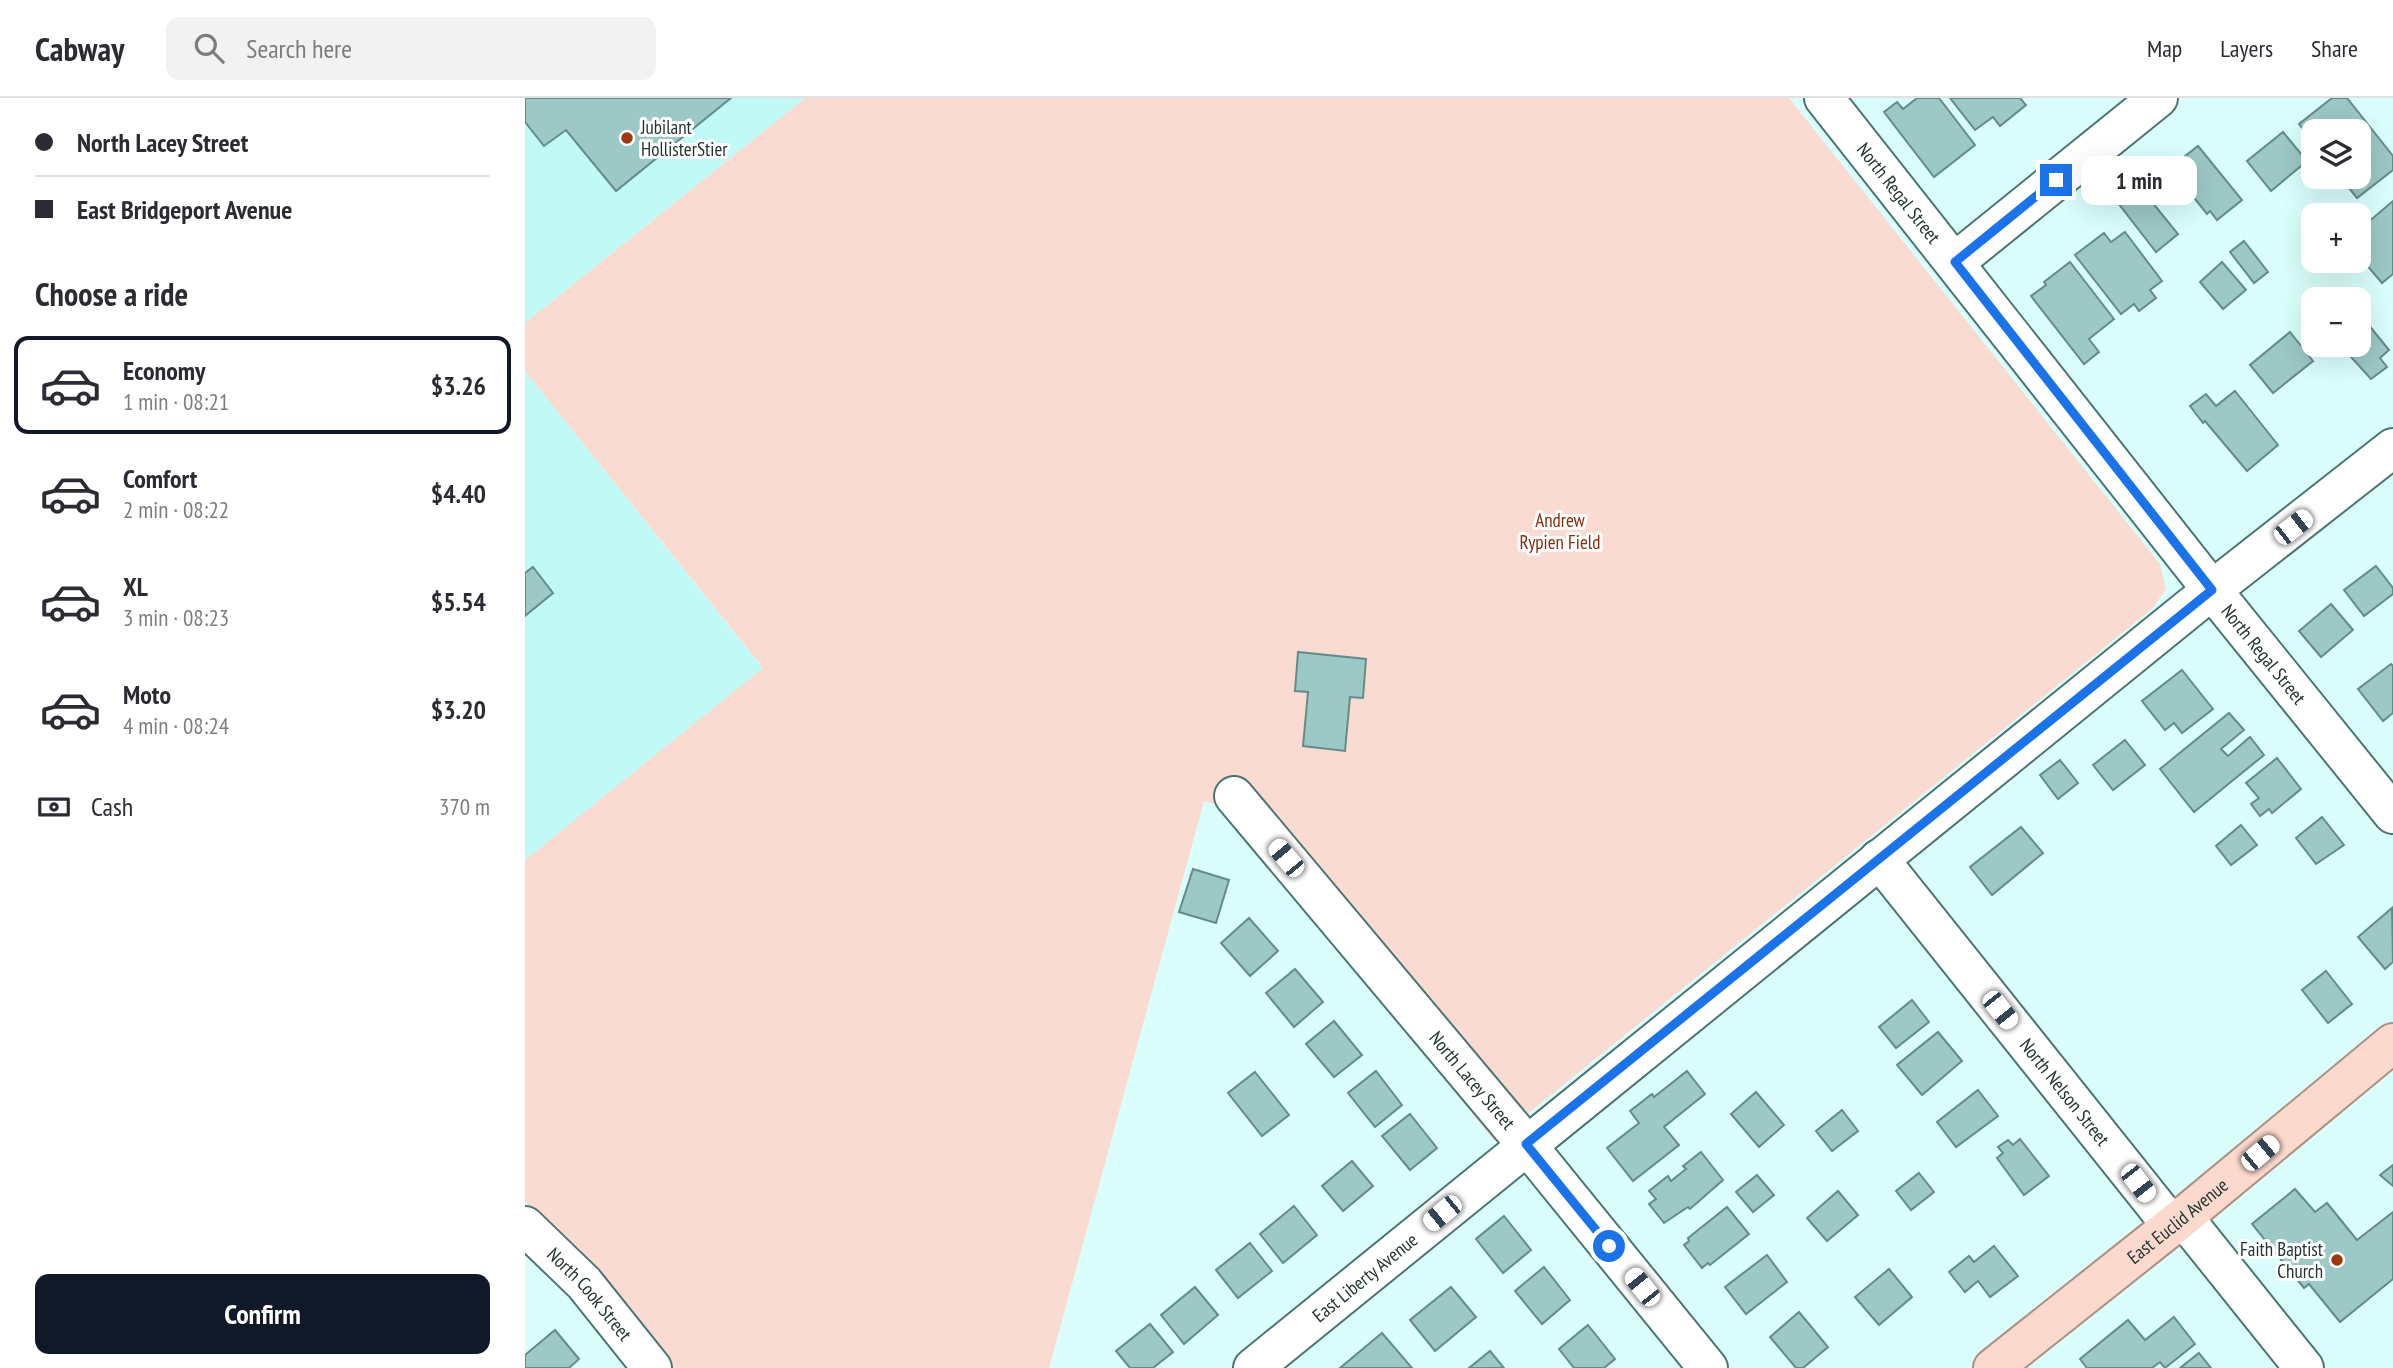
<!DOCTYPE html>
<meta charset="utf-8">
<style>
:root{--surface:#fff;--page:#f2f2f3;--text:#2b2b33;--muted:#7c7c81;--line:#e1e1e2;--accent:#111827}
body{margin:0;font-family:"PT Sans Narrow",sans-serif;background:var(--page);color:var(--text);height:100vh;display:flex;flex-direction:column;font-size:26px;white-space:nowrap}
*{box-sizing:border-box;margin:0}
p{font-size:23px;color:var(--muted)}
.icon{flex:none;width:38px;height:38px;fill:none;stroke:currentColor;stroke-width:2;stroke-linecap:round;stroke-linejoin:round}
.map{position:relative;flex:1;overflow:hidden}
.drawer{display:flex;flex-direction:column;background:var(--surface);width:525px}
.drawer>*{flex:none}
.top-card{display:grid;align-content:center;height:154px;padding:0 35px;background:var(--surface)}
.fabs{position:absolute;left:1776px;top:21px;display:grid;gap:14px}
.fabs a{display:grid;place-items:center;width:70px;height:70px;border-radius:14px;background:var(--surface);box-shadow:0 7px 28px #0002;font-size:35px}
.end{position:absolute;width:32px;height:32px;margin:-16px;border:9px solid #1a73e8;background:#fff;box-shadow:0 0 0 4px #fff}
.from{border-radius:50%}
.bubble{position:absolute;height:49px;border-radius:14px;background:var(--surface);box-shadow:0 7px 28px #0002;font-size:23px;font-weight:600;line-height:49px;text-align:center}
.car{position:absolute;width:21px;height:42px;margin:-21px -10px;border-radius:9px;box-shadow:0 0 5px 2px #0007;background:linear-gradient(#fff 24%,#345 0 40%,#fff 0 76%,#345 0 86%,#fff 0)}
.top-card b{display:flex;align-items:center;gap:24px;height:66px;font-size:26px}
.top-card b+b{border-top:2px solid var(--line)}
.top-card i{width:18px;height:18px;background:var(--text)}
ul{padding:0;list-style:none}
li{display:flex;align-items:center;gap:21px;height:98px;margin:0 14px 10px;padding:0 21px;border:4px solid transparent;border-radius:14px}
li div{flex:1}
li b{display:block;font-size:26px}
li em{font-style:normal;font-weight:600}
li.current{border-color:var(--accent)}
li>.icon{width:63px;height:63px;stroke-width:1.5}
h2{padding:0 35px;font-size:32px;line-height:84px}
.pay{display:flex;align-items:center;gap:18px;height:77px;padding:0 35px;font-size:26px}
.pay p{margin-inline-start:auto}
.primary-button{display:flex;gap:14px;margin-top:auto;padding:14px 35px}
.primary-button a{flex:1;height:80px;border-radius:14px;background:var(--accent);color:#fff;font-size:28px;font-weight:600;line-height:80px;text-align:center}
header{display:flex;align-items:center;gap:42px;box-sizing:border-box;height:98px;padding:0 35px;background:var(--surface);border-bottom:2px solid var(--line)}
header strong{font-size:33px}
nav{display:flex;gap:38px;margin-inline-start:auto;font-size:24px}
.search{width:490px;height:63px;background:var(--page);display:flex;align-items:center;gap:18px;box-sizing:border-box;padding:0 24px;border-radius:14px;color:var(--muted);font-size:26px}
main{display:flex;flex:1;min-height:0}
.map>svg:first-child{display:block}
.built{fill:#c1f9f6}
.green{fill:#fadbd1}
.building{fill:#9cc8c5;stroke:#628c8a;stroke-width:2}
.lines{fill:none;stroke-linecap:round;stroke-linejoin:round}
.minor-casing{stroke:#4b7573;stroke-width:42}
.major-casing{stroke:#ae8f82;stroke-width:42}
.minor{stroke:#fff;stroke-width:38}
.major{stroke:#fcd9cd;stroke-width:38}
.route{stroke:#1a73e8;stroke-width:9}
.poi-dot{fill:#9e380d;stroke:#fff;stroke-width:2.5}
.labels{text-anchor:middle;stroke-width:6;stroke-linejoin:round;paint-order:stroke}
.poi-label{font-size:19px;fill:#223433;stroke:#fff;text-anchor:start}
.street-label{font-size:19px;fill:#223433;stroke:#fff}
.park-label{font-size:19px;fill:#832e0a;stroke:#fff}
</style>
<header>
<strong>Cabway</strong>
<div class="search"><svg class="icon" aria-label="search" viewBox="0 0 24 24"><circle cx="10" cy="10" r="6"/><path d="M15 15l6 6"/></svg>Search here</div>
<nav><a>Map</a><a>Layers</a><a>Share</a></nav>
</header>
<main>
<section class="drawer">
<div class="top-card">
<b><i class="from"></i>North Lacey Street</b>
<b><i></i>East Bridgeport Avenue</b>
</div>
<h2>Choose a ride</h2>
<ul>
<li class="current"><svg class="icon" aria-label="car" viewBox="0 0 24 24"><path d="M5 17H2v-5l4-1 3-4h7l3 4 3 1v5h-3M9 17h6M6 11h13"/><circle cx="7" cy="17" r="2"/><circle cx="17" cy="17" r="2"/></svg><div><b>Economy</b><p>1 min · 08:21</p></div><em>$3.26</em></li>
<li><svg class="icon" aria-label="car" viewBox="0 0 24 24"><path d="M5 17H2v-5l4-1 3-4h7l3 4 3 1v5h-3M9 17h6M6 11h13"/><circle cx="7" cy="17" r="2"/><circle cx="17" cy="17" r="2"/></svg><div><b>Comfort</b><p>2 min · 08:22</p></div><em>$4.40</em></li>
<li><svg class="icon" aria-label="car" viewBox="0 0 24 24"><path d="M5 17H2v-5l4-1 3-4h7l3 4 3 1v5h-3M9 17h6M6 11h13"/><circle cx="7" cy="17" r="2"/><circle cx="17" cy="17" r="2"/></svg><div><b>XL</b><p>3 min · 08:23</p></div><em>$5.54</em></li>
<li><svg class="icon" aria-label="car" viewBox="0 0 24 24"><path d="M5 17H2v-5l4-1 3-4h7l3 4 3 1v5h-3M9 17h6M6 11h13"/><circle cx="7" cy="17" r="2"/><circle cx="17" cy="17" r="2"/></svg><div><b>Moto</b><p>4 min · 08:24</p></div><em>$3.20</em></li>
</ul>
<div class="pay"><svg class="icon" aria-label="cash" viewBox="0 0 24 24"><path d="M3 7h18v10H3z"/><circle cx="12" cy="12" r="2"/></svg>Cash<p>370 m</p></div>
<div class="primary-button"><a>Confirm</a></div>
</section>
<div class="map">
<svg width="1868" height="1270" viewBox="0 0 1868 1270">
<rect width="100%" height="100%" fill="#dafefc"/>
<g class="built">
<path d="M 0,0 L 280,0 L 0,225 Z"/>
<path d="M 0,273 L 238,571 L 0,762 Z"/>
</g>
<path class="green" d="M 280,0 L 1264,0 L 1635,466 L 1641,491 L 1627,511 L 969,1043 L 702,709 L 679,703 L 524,1270 L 146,1270 L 82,1190 L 0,1103 L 0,762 L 238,570 L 0,273 L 0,225 Z"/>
<g class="building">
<path d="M 0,0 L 206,0 L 91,93 L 41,32 L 19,48 L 0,24 Z"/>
<path d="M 1392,0 L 1414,0 L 1450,47 L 1409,79 L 1359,14 L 1372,4 L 1378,11 Z"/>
<path d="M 1425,0 L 1495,0 L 1501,7 L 1475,28 L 1468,19 L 1450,32 Z"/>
<path d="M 1807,0 L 1822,0 L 1868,58 L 1868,72 L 1832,100 L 1815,79 L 1834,79 L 1834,33 L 1788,33 L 1788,45 L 1774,26 Z"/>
<path d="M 1758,34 L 1782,63 L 1746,93 L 1722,63 Z"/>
<path d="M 1673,48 L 1717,102 L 1692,122 L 1685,113 L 1682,116 L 1645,70 Z"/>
<path d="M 1614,88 L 1653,136 L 1631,154 L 1593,105 Z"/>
<path d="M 1868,103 L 1868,176 L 1857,185 L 1834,158 L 1834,132 Z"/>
<path d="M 1600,134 L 1637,183 L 1625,192 L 1631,200 L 1614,213 L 1609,206 L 1596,216 L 1550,157 L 1579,135 L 1586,144 Z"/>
<path d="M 1719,143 L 1743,174 L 1729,185 L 1705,154 Z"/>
<path d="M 1545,164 L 1589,221 L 1564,241 L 1574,254 L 1559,266 L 1506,198 L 1521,187 L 1519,184 Z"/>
<path d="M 1697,164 L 1721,192 L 1698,211 L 1675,184 Z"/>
<path d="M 1834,215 L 1864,252 L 1855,260 L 1862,269 L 1846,281 L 1815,247 L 1834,247 Z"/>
<path d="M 1765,234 L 1788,263 L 1748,295 L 1725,267 Z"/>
<path d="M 1710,293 L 1753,347 L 1722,373 L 1680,323 L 1678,325 L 1665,308 L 1681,296 L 1691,308 Z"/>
<path d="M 1851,468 L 1868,490 L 1868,496 L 1839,518 L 1819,492 Z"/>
<path d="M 8,469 L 28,495 L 0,518 L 0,475 Z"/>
<path d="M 1806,506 L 1828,532 L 1796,559 L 1774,533 Z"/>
<path d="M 773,554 L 841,561 L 838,600 L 825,599 L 820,653 L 778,648 L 783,594 L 770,593 Z"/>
<path d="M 1866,566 L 1868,568 L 1868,615 L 1858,623 L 1833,591 Z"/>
<path d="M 1657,572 L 1688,611 L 1657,635 L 1649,625 L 1640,632 L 1617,603 Z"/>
<path d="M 1704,615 L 1719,632 L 1696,651 L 1703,658 L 1725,639 L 1739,657 L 1669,714 L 1635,671 Z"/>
<path d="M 1600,642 L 1620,667 L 1588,692 L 1568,667 Z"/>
<path d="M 1752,660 L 1776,691 L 1747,715 L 1744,711 L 1735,718 L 1726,706 L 1734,700 L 1721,685 Z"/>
<path d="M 1535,662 L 1553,685 L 1533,701 L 1515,677 Z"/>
<path d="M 1797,719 L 1819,747 L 1791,766 L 1771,740 Z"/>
<path d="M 1716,727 L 1732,747 L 1706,767 L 1691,748 Z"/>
<path d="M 1496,729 L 1518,755 L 1467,797 L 1445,769 Z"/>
<path d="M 668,771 L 704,782 L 691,825 L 654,814 Z"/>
<path d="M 1867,810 L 1868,864 L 1860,871 L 1833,839 Z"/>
<path d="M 724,820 L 753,853 L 725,878 L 696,845 Z"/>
<path d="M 770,871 L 798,904 L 769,929 L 741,895 Z"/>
<path d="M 1801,873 L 1827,906 L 1803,925 L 1777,892 Z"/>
<path d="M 1387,902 L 1404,924 L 1371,950 L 1354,929 Z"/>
<path d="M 809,923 L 837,957 L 809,979 L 781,946 Z"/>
<path d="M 1413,934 L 1437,963 L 1397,997 L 1372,967 Z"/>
<path d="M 851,973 L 877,1007 L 850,1029 L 823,995 Z"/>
<path d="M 1162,973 L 1180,996 L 1139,1029 L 1154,1047 L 1108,1083 L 1082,1050 L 1114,1025 L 1105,1013 L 1127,996 L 1129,999 Z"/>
<path d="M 730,974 L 764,1017 L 737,1038 L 703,995 Z"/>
<path d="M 1453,992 L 1473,1018 L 1431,1049 L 1412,1024 Z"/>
<path d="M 1231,994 L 1259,1027 L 1234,1049 L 1206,1016 Z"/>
<path d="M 1317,1012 L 1333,1033 L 1307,1053 L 1291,1033 Z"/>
<path d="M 885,1016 L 912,1050 L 885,1072 L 857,1038 Z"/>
<path d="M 1495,1041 L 1524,1078 L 1499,1097 L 1472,1060 L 1478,1055 L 1473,1049 L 1483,1042 L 1488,1047 Z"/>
<path d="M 1176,1054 L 1198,1082 L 1165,1111 L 1163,1109 L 1139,1125 L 1124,1106 L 1131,1101 L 1124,1093 L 1143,1078 L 1146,1083 L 1161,1071 L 1158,1068 Z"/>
<path d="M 827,1063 L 848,1088 L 818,1113 L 797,1088 Z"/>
<path d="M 1868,1067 L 1868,1088 L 1855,1077 Z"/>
<path d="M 1394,1075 L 1409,1094 L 1386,1112 L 1371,1093 Z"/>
<path d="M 1232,1077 L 1249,1097 L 1228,1114 L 1211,1094 Z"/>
<path d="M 1770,1091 L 1790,1114 L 1802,1105 L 1832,1142 L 1868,1114 L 1868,1181 L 1815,1224 L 1784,1186 L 1779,1190 L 1727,1126 Z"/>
<path d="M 1313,1093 L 1333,1117 L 1302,1143 L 1282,1120 Z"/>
<path d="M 769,1108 L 792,1137 L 758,1165 L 735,1136 Z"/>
<path d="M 1202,1109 L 1224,1136 L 1185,1167 L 1183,1165 L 1177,1170 L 1159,1147 L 1164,1143 L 1163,1140 Z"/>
<path d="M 979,1118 L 1006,1152 L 978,1175 L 951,1141 Z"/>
<path d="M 725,1145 L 747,1173 L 713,1200 L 691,1172 Z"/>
<path d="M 1469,1148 L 1493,1178 L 1465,1199 L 1453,1183 L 1440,1194 L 1424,1174 L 1444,1158 L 1449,1164 Z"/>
<path d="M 1242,1157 L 1262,1184 L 1221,1216 L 1200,1189 Z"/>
<path d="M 1019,1169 L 1045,1202 L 1017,1226 L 990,1193 Z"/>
<path d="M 1364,1171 L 1387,1199 L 1354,1227 L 1330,1199 Z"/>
<path d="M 670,1189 L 693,1217 L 659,1246 L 636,1217 Z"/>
<path d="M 926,1189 L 951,1219 L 910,1253 L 885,1222 Z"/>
<path d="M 1274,1214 L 1303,1249 L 1278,1270 L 1271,1270 L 1245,1239 Z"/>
<path d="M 1649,1219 L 1670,1246 L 1640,1270 L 1635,1264 L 1627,1270 L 1562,1270 L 1555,1261 L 1603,1222 L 1620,1242 Z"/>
<path d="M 625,1226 L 648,1254 L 628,1270 L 605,1270 L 591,1253 Z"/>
<path d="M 1063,1227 L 1090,1261 L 1079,1270 L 1049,1270 L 1034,1251 Z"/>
<path d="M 30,1232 L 54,1261 L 44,1270 L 0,1270 L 0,1257 Z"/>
<path d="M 857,1235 L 887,1270 L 815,1270 Z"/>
<path d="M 965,1253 L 979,1270 L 944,1270 Z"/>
<path d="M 1674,1255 L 1686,1270 L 1655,1270 Z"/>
</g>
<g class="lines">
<defs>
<g id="minor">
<path id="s1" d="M 1299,0 L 1687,492 L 1868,716"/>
<path d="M 1430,164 L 1633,0"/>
<path id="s2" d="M 709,698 L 1001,1046 L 1183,1270"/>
<path id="s3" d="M 1354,761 L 1647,1128"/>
<path d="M 1658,1119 L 1779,1270"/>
<path id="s4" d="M 0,1128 L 59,1185 L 127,1270"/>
<path id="s5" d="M 728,1270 L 1687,492 L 1868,350"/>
</g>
<g id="major">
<path id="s6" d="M 1468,1270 L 1658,1119 L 1868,945"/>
</g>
</defs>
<use href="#minor" class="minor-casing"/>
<use href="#major" class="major-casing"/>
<use href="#minor" class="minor"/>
<use href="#major" class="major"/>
</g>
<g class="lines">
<path class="route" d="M 1084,1148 L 1001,1046 L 1687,492 L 1430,164 L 1531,82"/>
</g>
<g class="poi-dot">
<circle cx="102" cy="40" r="7"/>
<circle cx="1812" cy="1162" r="7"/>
</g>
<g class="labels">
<g class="poi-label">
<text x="116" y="36">Jubilant<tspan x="116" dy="22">HollisterStier</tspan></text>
<text x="1798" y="1158" text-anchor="end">Faith Baptist<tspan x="1798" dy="22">Church</tspan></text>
</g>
<g class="street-label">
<text dy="7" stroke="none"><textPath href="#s1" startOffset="121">North Regal Street</textPath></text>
<text dy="7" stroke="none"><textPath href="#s1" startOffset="709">North Regal Street</textPath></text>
<text dy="7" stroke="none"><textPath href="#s2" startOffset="371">North Lacey Street</textPath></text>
<text dy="7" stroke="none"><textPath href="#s3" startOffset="298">North Nelson Street</textPath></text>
<text dy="7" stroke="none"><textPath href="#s6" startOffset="236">East Euclid Avenue</textPath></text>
<text dy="7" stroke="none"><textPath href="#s5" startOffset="144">East Liberty Avenue</textPath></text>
<text dy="7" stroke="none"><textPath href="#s4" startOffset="94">North Cook Street</textPath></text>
</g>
<g class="park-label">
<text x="1035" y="429">Andrew<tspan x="1035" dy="22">Rypien Field</tspan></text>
</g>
</g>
</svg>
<div class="fabs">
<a><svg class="icon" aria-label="layers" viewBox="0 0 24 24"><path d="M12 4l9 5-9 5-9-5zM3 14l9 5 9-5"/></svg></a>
<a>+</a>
<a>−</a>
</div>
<i class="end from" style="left:1084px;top:1148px"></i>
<i class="end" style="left:1531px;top:82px"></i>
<div class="bubble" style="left:1556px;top:58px;width:116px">1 min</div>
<i class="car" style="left:1768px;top:429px;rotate:52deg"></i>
<i class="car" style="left:761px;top:760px;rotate:320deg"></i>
<i class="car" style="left:1475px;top:912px;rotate:141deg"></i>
<i class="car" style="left:1735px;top:1055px;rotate:50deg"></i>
<i class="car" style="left:1613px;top:1085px;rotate:142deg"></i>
<i class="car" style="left:917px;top:1115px;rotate:231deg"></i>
<i class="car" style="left:1117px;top:1189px;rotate:321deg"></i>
</div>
</main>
